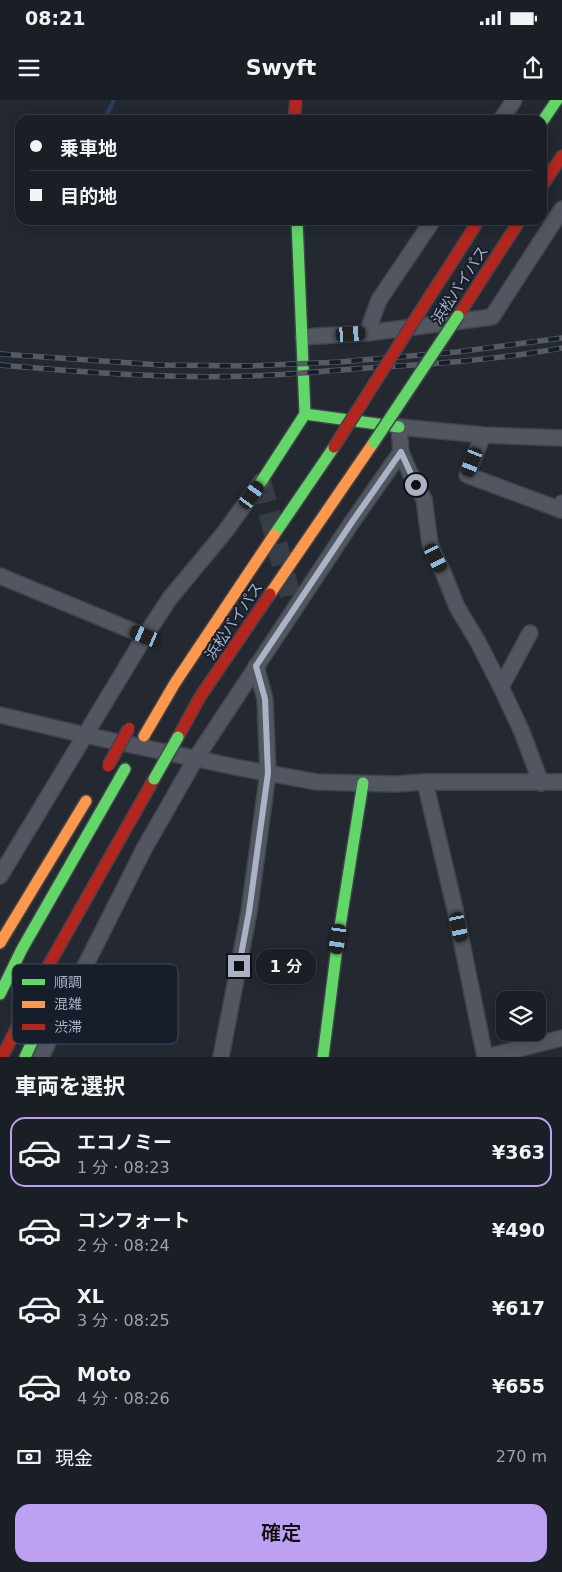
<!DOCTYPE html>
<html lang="ja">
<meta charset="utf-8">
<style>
:root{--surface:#1a1e25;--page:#23272d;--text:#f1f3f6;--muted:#9fa2a7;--line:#383c42;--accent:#bca0f2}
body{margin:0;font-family:"DejaVu Sans","Noto Sans JP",sans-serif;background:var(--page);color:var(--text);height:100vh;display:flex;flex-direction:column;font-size:19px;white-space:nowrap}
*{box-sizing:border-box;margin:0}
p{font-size:16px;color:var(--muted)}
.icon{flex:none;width:28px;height:28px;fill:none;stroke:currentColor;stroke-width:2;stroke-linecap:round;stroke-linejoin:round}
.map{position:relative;height:957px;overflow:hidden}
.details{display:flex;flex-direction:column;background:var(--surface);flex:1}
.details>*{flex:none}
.banner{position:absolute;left:15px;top:15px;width:532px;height:110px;border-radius:15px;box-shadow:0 2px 12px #0003,0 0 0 1px var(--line);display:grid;align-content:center;height:110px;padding:0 15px;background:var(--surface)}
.buttons{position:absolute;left:496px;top:891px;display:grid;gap:10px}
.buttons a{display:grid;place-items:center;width:50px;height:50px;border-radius:10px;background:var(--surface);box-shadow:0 2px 12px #0003,0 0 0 1px var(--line);font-size:25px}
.end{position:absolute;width:22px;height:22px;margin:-11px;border:6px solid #a9b3c5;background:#111;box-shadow:0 0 0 2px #111}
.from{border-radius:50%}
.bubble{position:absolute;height:35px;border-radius:15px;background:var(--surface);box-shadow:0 2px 12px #0003,0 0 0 1px var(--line);font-size:16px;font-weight:600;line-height:35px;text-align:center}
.car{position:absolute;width:15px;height:30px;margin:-15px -8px;border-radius:6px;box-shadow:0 0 4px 1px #0007;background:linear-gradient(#222 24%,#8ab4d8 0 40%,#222 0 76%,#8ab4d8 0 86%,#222 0)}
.banner b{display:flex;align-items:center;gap:18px;height:48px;font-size:19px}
.banner b+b{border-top:1px solid var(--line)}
.banner i{width:12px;height:12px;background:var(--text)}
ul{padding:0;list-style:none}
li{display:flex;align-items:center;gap:15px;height:70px;margin:0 10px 8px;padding:0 5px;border:2px solid transparent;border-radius:15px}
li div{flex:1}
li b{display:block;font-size:19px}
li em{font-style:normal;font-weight:600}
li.on{border-color:var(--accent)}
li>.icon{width:45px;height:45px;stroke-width:1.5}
h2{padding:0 15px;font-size:22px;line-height:60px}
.pay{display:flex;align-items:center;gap:12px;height:55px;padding:0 15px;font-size:19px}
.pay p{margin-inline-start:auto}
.action{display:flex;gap:10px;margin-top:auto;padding:10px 15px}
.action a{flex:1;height:58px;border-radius:15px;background:var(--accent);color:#111;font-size:20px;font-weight:600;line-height:58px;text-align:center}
.status{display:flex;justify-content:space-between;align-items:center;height:35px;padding:0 25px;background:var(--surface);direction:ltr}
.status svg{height:14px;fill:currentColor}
header{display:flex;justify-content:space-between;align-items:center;height:65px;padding:0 15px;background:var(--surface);font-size:22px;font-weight:600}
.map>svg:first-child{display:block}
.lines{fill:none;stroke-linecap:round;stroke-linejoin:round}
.stream{stroke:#2b3c5a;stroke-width:4.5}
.secondary-tunnel{stroke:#373d47;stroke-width:21;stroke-dasharray:21 11;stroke-linecap:butt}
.street-casing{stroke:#3f434a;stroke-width:18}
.fast-casing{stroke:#3f434a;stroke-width:14}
.slow-casing{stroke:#3f434a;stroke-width:14}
.jam-casing{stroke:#3f434a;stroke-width:14}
.street{stroke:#515660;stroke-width:15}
.fast{stroke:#63d668;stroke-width:11}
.slow{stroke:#ff974d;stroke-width:11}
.jam{stroke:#b3261e;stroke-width:11}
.rail-casing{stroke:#555a63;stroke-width:5.5}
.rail{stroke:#161e2b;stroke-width:4;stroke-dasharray:11;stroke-linecap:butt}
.fast-bridge-casing{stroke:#3f444d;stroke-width:14;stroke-linecap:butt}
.jam-bridge-casing{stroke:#3f444d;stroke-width:14;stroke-linecap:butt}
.fast-bridge{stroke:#63d668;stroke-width:11}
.jam-bridge{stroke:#b3261e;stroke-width:11}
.route{stroke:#a9b3c5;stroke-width:6}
.labels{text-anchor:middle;stroke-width:4;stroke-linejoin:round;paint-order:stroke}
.street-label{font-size:15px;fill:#a9b3c5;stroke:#161e2b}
.key{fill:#161e2b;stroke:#424b59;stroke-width:1}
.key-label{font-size:14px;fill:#a9b3c5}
</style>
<div class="status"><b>08:21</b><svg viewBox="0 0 49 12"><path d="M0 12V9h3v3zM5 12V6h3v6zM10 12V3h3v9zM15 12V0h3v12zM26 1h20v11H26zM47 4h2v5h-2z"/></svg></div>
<header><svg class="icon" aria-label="menu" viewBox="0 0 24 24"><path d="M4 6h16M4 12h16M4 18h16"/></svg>Swyft<svg class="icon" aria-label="share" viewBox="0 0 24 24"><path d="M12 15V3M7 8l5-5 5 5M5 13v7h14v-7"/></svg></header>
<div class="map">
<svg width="562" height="957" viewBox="0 0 562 957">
<rect width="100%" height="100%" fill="#232831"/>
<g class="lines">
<path class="stream" d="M 104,20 L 114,0"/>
<path class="secondary-tunnel" d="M 261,382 L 294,510"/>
<defs>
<g id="street">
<path d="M 501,20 L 514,0"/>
<path d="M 367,233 L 379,200 L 433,120"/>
<path d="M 303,237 L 367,233 L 492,217 L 562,109"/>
<path d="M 483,335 L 467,375 L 561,410 L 562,403"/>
<path d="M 401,352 L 409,371 L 424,399 L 430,444 L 443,472 L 457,507 L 478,542 L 501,587 L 522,632 L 541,683"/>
<path d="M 0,476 L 145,536"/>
<path d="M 501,587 L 530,533"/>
<path d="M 0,615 L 85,635 L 240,668 L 317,682 L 395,684 L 425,682 L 562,682"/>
<path d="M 425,682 L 455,809 L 485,957"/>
<path d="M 0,776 L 145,536 L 170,498 L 224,433 L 261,382"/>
<path d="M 41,957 L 83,870 L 144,749 L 196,658 L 352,422 L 401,352 L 399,327 L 483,335 L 562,338"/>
<path d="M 221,957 L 249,812 L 268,673 L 265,599 L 256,566"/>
<path d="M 486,957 L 562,938"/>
</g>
<g id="fast">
<path d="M 542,22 L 557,0"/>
<path d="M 305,314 L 399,327"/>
<path d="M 261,382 L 305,314 L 297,120"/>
<path d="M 274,435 L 334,347"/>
<path d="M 0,894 L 22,849 L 125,669"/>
<path d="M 25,957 L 58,887"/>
<path d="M 323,957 L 338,839 L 363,683"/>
</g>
<g id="slow">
<path d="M 270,494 L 374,342"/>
<path d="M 144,636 L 175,583 L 274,435"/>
<path d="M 0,843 L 86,701"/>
</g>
<g id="jam">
<path d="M 294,20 L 296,0"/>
<path d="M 542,86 L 562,56"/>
<path d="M 421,210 L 479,120"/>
<path d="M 458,216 L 520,120"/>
<path d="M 178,637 L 200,597 L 270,494"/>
<path d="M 2,957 L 51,861 L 154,679"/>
</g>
</defs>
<use href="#street" class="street-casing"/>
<use href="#fast" class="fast-casing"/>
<use href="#slow" class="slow-casing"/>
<use href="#jam" class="jam-casing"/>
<use href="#street" class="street"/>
<use href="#fast" class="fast"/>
<use href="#slow" class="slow"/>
<use href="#jam" class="jam"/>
<defs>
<g id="rail">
<path d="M 0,254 L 161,265 L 249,266 L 339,262 L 457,252 L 562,238"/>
<path d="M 0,265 C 81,272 168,279 249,276 C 288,275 328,271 366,268 C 432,264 497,260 562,248"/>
</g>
</defs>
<use href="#rail" class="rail-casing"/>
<use href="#rail" class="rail"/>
<defs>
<g id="fast-bridge">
<path d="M 374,342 L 458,216"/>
<path d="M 154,679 L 178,637"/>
</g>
<g id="jam-bridge">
<path d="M 334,347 L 421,210"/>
<path d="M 108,666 L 129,628"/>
</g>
</defs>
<use href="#fast-bridge" class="fast-bridge-casing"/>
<use href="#jam-bridge" class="jam-bridge-casing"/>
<use href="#fast-bridge" class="fast-bridge"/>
<use href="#jam-bridge" class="jam-bridge"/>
</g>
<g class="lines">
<path class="route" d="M 239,866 L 249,812 L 268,673 L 265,599 L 256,566 L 352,422 L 401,352 L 416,385"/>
</g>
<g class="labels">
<g class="street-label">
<text transform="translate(460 185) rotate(-57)" y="5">浜松バイパス</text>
<text transform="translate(234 521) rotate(-56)" y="5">浜松バイパス</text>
</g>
</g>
<rect x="12" y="864" width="166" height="80" rx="8" class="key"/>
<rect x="22" y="879" width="23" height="6" fill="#63d668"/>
<rect x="22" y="901" width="23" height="7" fill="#ff974d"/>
<rect x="22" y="924" width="23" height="6" fill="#b3261e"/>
<g class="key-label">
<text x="54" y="887">順調</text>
<text x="54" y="909">混雑</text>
<text x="54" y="932">渋滞</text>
</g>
</svg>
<div class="buttons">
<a><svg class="icon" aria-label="layers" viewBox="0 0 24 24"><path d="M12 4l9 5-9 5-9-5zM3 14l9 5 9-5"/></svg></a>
</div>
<i class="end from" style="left:416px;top:385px"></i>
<i class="end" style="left:239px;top:866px"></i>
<div class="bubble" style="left:256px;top:849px;width:60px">1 分</div>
<i class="car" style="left:351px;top:234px;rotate:86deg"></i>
<i class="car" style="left:472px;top:362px;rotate:201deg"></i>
<i class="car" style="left:252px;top:395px;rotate:36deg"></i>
<i class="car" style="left:436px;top:458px;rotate:153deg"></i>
<i class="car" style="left:145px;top:536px;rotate:293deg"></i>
<i class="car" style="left:459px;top:827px;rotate:168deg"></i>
<i class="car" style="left:338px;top:839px;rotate:188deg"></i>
<div class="banner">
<b><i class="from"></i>乗車地</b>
<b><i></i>目的地</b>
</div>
</div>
<section class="details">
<h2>車両を選択</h2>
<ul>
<li class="on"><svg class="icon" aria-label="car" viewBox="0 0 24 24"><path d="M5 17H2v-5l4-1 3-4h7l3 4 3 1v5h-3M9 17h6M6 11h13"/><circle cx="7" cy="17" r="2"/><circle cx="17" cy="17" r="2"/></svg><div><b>エコノミー</b><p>1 分 · 08:23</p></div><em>¥363</em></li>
<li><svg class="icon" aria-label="car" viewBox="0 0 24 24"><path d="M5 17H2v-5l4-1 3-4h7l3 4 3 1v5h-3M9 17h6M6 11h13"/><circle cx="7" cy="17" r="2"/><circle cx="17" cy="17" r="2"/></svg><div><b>コンフォート</b><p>2 分 · 08:24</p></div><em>¥490</em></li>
<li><svg class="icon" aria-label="car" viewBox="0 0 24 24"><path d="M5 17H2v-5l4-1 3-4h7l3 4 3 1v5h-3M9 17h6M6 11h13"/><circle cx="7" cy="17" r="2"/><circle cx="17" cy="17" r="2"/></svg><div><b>XL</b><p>3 分 · 08:25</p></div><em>¥617</em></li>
<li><svg class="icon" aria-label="car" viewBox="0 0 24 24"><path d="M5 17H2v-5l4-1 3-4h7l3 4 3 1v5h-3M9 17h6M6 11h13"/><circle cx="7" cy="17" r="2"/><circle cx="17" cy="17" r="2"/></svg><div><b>Moto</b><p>4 分 · 08:26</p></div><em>¥655</em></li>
</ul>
<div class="pay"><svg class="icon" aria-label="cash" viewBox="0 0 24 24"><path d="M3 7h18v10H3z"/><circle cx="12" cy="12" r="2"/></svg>現金<p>270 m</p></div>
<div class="action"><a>確定</a></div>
</section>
